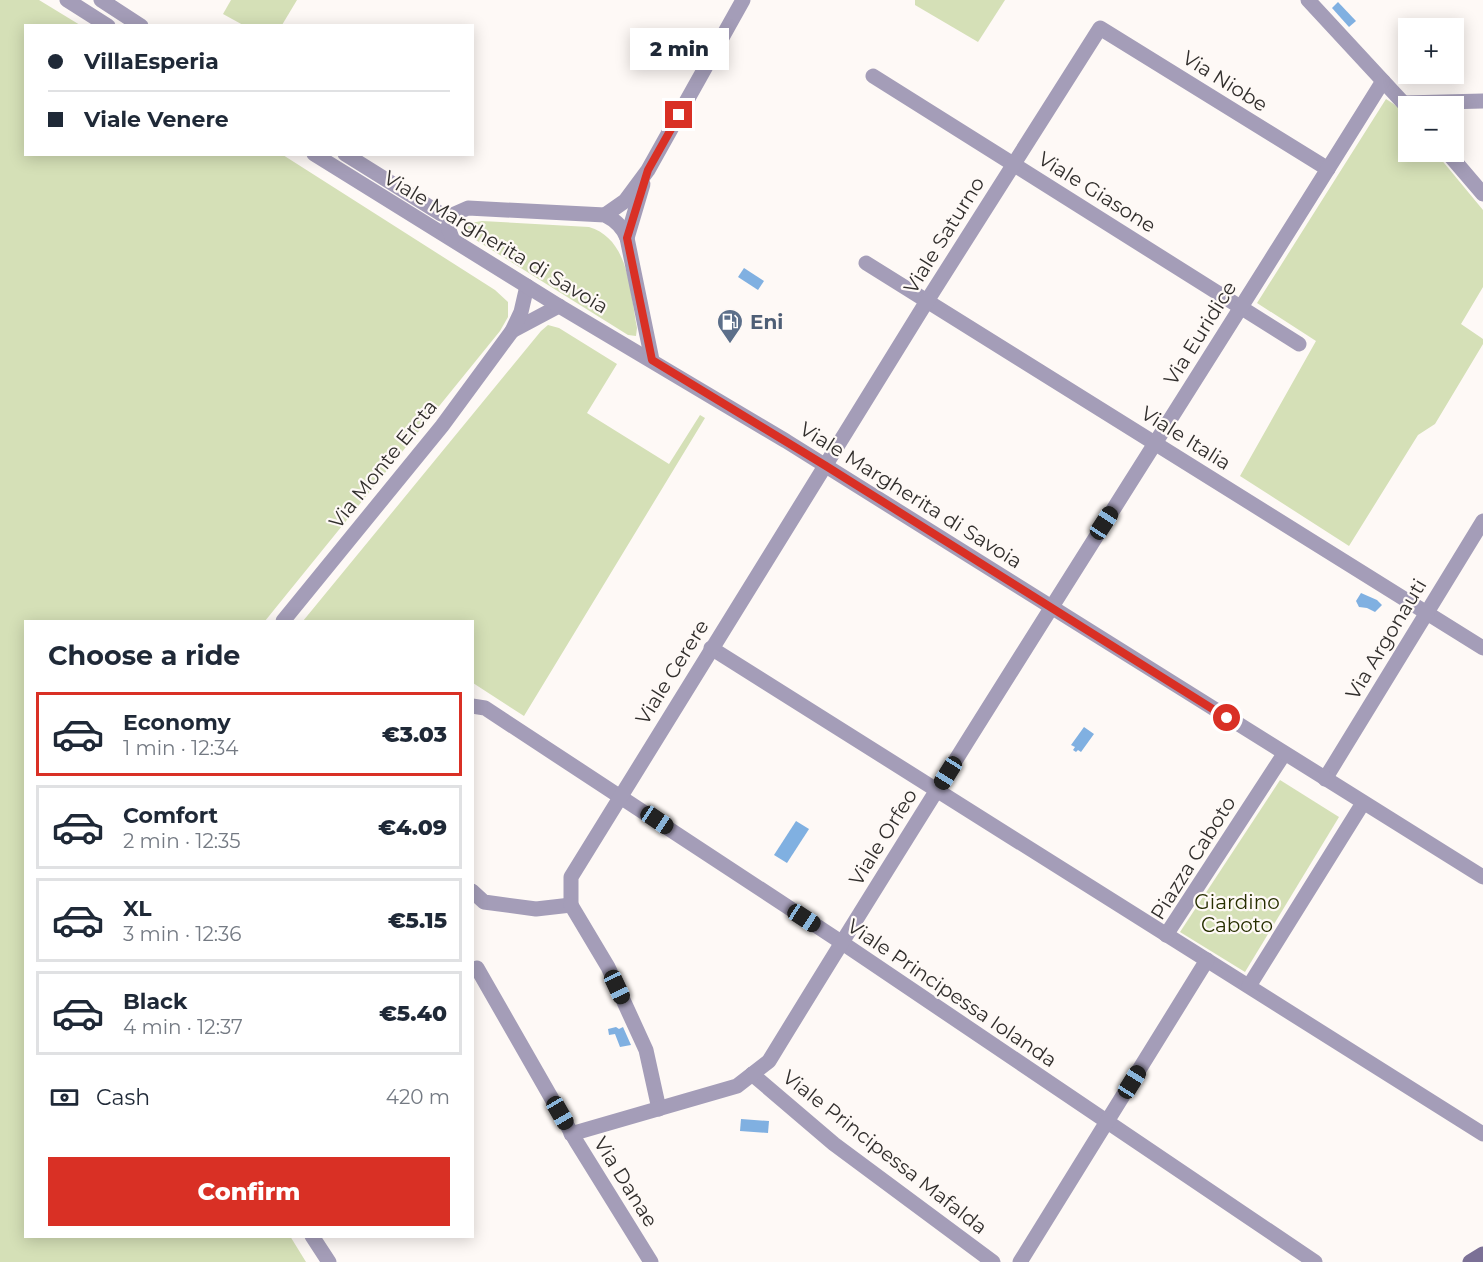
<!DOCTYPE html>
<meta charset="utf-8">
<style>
:root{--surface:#fff;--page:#f6f6f7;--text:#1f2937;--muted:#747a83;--line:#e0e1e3;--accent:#d93025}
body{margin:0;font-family:Montserrat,sans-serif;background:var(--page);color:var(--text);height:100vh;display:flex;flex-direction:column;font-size:22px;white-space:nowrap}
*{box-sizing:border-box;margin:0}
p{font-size:20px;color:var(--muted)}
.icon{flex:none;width:33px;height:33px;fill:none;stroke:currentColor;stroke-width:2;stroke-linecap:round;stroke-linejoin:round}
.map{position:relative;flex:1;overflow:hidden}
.side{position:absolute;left:24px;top:620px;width:450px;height:618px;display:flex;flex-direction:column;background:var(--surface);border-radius:0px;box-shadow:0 3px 15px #0003}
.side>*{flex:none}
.guide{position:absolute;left:24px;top:24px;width:450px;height:132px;border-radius:0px;box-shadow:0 3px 15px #0003;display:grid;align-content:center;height:132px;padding:0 24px;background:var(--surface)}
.controls{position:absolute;left:1398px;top:18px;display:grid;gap:12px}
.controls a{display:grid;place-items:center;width:66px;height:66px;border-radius:0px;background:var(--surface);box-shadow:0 3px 15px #0003;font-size:30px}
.end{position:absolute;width:27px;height:27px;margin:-14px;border:8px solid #d93025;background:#fff;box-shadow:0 0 0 3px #fff}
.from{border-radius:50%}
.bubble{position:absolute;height:42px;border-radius:0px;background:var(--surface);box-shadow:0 3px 15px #0003;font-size:20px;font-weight:800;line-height:42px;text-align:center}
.car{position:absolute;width:18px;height:36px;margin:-18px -9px;border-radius:8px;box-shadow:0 0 4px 2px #0007;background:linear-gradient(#222 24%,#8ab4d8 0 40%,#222 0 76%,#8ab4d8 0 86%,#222 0)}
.guide b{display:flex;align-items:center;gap:21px;height:57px;font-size:22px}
.guide b+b{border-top:2px solid var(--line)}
.guide i{width:15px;height:15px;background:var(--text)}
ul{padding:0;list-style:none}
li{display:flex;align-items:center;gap:18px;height:84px;margin:0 12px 9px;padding:0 12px;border:3px solid var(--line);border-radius:0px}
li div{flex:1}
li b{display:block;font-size:22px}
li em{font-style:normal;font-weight:800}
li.selected{border-color:var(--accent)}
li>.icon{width:54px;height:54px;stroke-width:1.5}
h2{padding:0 24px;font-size:27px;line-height:72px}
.pay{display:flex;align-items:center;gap:15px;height:66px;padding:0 24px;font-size:22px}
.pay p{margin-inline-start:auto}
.button{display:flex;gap:12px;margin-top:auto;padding:12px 24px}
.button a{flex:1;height:69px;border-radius:0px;background:var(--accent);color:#fff;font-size:24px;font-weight:800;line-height:69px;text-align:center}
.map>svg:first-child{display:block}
.green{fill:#d5e0b7}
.water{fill:#80b0e1}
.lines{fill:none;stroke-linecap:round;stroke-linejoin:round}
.minor{stroke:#a49db8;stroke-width:15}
.tertiary{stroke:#a49db8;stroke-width:15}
.secondary{stroke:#7b7096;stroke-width:15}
.route{stroke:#d93025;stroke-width:8}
.labels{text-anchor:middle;stroke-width:4.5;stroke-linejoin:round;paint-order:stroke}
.street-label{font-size:20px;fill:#312e2c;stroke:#fef9f6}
.service-label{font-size:20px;font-weight:bold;fill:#4e5e75;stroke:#fef9f6;text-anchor:start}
.park-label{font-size:20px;fill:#272f00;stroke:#fef9f6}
</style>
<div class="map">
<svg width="1483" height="1262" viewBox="0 0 1483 1262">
<rect width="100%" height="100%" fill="#fef9f6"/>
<g class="green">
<path d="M 0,0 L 39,0 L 80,25 L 26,26 L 26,154 L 283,155 L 495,290 L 508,302 L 508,317 L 500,331 L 265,621 L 26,621 L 26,1236 L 290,1236 L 306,1262 L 0,1262 Z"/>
<path d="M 231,0 L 297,0 L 282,25 L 243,25 L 223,14 Z"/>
<path d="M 915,0 L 1005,0 L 978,42 L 915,5 Z"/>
<path d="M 1386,99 C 1413,115 1408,123 1408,152 L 1435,152 L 1483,210 L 1483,287 L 1461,324 L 1483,339 L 1483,344 L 1435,424 L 1418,435 L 1349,546 L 1240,476 L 1316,341 L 1257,303 Z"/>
<path d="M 482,221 L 589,227 C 630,239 630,293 637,328 L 636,336 L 628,335 L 463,232 L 465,224 Z"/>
<path d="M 548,325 L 559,328 L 617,364 L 587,413 L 669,464 L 700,415 L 705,418 L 524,716 L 473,683 L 472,621 L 303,621 L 541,331 Z"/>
<path d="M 1280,780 L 1339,817 L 1245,972 L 1180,932 Z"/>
</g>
<g class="water">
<path d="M 1338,2 L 1356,21 L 1349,27 L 1332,8 Z"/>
<path d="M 744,268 L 764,281 L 758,290 L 738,277 Z"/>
<path d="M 1361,593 L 1377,600 L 1382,605 L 1375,612 L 1367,608 L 1359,607 L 1356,601 Z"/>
<path d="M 1084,727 L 1094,734 L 1081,752 L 1078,750 L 1076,752 L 1073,750 L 1075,747 L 1071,745 Z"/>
<path d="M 796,821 L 809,829 L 787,863 L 774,855 Z"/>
<path d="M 616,1027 L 619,1029 L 623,1027 L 631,1045 L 620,1047 L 615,1034 L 609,1035 L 608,1029 Z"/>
<path d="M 741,1119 L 769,1121 L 768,1133 L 740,1131 Z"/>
</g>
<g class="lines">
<g class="minor">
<path d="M 1308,0 L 1408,108"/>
<path d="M 873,76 L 1299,344"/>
<path d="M 1404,103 L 1483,101"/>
<path d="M 1447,152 L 1483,194"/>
<path d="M 866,263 L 1483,648"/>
<path d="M 512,331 L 559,306"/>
<path d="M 283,621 L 442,426 L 512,331 L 521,312 L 527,286"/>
<path d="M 711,648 L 1483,1134"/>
<path d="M 472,706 L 485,708 L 841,942 L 1315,1262"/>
<path d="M 1325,779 L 1483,521"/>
<path d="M 472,891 L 484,902 L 536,909 L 571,905"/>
<path d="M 571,905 L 571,877 L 927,301 L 1100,28 L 1328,169"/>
<path d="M 571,905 L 608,967 L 646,1050 L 659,1109"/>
<path d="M 1166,935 L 1284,754"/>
<path d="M 477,968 L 576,1141 L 651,1262"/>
<path d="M 1249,986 L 1363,803"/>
<path d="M 752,1074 L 834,1144 L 993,1262"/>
<path d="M 571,1134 L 737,1086 L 769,1061 C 970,732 1179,408 1383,81"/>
<path d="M 312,1236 L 329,1262"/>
<path d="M 1020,1262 L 1207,960"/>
</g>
<g class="tertiary">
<path d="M 67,0 L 108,26"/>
<path d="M 101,0 L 141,26"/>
<path d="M 314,154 L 559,306 L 786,441 L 1483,877"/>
<path d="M 345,154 L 441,214 L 449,216 L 452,215"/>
<path d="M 605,215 L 625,201 L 648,170 L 743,0"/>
<path d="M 452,238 L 448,227 L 452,215 L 468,208 L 605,215 C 615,220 623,227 627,238 L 652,360"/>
<path d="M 627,238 L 643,184"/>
</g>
<path class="secondary" d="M 1470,1262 L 1483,1254"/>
</g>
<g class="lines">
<path class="route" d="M 679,115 L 648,170 L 627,238 L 652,360 L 826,466 L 1227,718"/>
</g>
<defs>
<symbol id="fuel-pin" viewBox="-11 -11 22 30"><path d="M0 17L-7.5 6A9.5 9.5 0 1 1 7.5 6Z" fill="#5c6f8a" stroke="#fef9f6"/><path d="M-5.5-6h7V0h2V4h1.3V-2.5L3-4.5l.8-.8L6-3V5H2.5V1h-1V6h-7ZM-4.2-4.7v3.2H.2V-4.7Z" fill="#fff"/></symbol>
</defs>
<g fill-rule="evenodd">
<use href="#fuel-pin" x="715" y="307" width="30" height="40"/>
</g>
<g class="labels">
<g class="street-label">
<text transform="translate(1225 81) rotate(32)" y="7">Via Niobe</text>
<text transform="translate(1097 192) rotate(32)" y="7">Viale Giasone</text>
<text transform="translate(944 235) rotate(-58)" y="7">Viale Saturno</text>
<text transform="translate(496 242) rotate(31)" y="7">Viale Margherita di Savoia</text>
<text transform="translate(1200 333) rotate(-58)" y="7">Via Euridice</text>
<text transform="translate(1186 438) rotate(32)" y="7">Viale Italia</text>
<text transform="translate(383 464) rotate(-51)" y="7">Via Monte Ercta</text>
<text transform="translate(911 495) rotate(32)" y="7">Viale Margherita di Savoia</text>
<text transform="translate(1386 639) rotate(-59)" y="7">Via Argonauti</text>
<text transform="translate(672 672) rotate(-58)" y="7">Viale Cerere</text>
<text transform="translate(883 837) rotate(-58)" y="7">Viale Orfeo</text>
<text transform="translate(1193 858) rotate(-58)" y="7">Piazza Caboto</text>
<text transform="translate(952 993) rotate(34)" y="7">Viale Principessa Iolanda</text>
<text transform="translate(885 1152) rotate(38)" y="7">Viale Principessa Mafalda</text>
<text transform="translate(626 1182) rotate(58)" y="7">Via Danae</text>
</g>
<g class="service-label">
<text x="750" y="329">Eni</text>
</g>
<g class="park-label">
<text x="1237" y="909">Giardino<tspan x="1237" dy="23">Caboto</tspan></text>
</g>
</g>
</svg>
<div class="controls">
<a>+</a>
<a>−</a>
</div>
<i class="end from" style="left:1227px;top:718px"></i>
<i class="end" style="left:679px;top:115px"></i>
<div class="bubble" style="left:630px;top:28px;width:99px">2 min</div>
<i class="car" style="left:1104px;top:523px;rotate:33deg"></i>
<i class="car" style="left:948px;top:773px;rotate:212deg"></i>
<i class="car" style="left:657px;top:820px;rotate:124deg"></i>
<i class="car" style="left:804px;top:918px;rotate:123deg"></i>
<i class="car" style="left:617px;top:987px;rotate:155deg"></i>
<i class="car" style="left:1132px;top:1082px;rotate:32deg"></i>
<i class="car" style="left:560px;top:1113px;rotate:150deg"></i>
<div class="guide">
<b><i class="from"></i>VillaEsperia</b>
<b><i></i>Viale Venere</b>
</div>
<section class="side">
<h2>Choose a ride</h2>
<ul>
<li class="selected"><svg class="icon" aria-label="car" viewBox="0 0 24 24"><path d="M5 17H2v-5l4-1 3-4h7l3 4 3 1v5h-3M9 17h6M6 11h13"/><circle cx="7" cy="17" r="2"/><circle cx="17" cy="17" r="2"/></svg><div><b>Economy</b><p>1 min · 12:34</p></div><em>€3.03</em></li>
<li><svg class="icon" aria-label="car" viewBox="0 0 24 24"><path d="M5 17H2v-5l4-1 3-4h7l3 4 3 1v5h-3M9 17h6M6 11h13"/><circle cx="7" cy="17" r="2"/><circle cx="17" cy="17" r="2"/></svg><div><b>Comfort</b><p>2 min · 12:35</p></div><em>€4.09</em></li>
<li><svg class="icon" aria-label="car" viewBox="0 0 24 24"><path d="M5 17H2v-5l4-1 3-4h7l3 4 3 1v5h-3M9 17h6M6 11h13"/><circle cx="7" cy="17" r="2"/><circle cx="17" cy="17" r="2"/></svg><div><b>XL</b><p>3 min · 12:36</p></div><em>€5.15</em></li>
<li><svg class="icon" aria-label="car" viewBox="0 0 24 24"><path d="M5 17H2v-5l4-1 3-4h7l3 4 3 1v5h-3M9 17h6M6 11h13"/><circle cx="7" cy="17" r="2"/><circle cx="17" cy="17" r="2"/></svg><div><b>Black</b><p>4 min · 12:37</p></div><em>€5.40</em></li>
</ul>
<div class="pay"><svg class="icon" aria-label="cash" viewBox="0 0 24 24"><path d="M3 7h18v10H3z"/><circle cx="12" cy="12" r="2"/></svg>Cash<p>420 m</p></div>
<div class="button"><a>Confirm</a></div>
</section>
</div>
